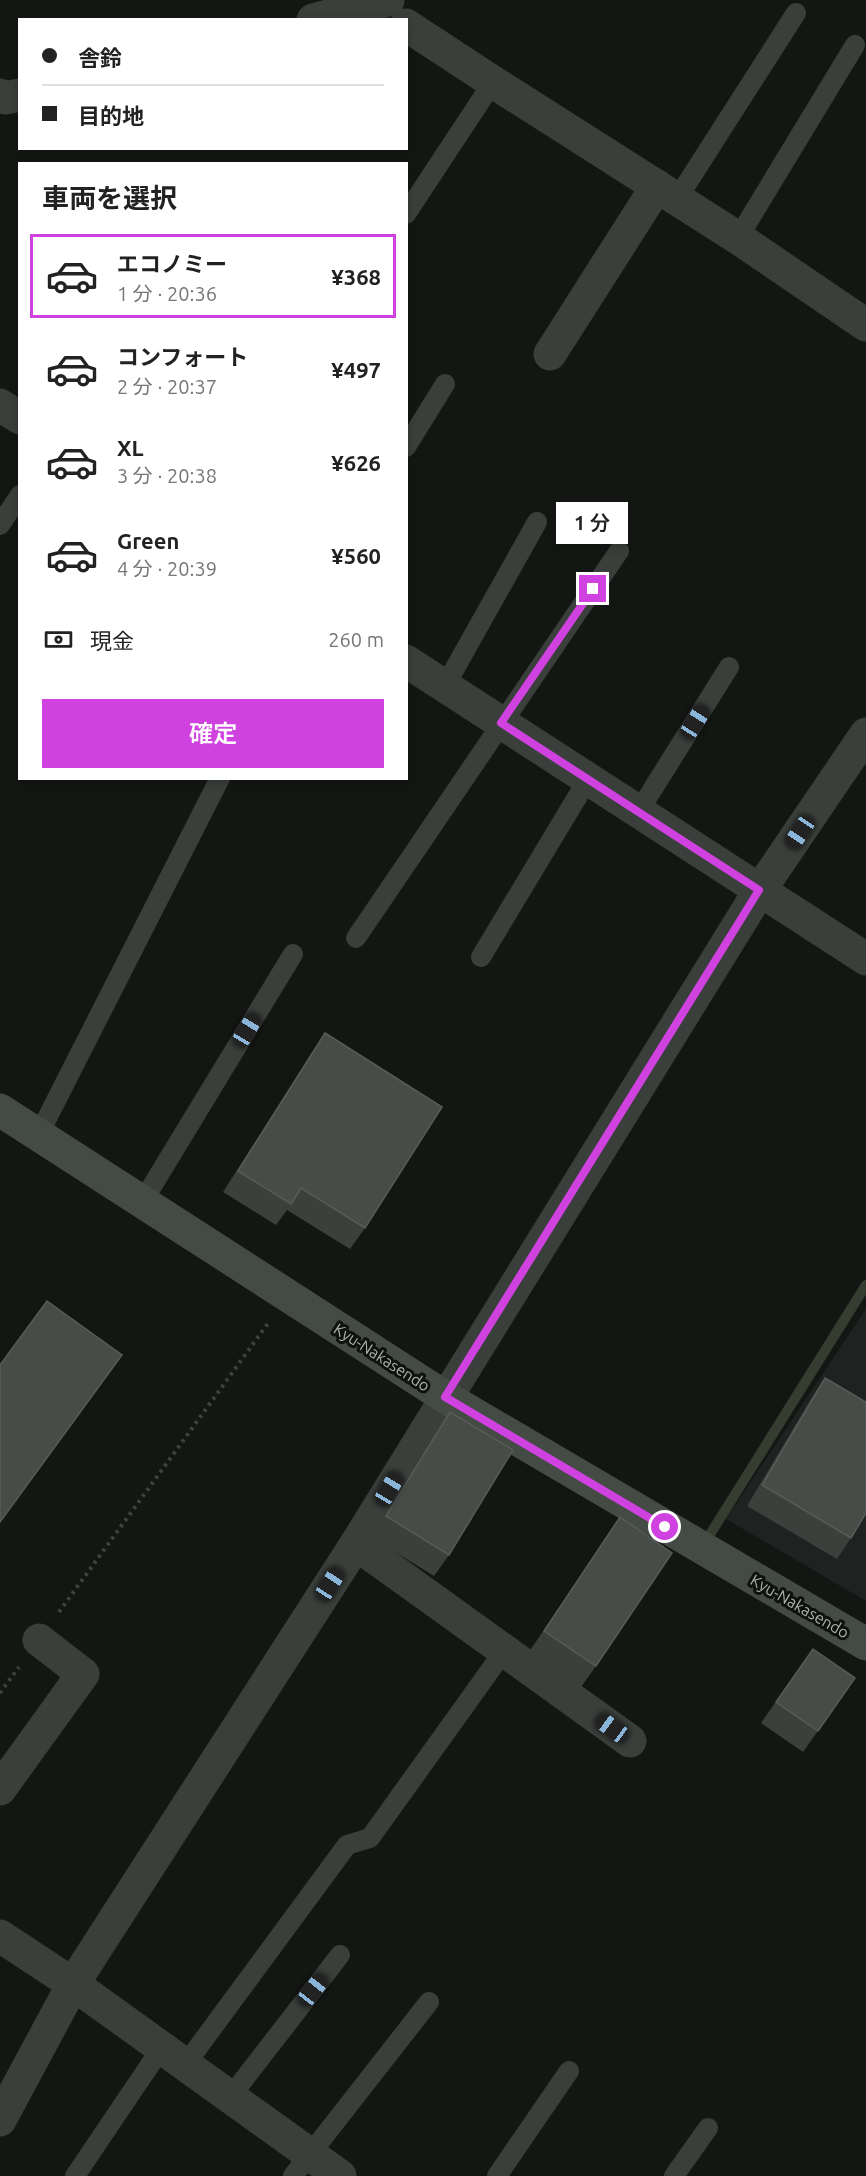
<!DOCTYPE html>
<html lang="ja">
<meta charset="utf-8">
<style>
:root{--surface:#fff;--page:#f6f6f6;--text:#222;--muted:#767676;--line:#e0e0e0;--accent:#cf42e0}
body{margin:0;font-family:Ubuntu,"Noto Sans JP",sans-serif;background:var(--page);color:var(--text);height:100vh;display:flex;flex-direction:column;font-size:22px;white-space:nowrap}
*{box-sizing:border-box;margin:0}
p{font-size:20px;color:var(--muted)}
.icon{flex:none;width:33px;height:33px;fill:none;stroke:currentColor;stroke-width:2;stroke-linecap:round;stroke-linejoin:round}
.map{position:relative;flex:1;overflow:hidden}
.sheet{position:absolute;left:18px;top:162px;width:390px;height:618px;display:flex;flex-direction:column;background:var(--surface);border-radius:0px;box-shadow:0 3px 9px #0003}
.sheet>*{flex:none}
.hud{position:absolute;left:18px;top:18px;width:390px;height:132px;border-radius:0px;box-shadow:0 3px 9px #0003;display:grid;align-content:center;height:132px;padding:0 24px;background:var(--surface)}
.end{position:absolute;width:27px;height:27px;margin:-14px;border:8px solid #cf42e0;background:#fff;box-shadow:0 0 0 3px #fff}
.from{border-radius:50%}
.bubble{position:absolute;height:42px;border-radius:0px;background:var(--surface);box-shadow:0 3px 9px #0003;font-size:20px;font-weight:600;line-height:42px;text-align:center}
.car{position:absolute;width:18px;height:36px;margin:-18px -9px;border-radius:8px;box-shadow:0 0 4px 2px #0007;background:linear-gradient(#222 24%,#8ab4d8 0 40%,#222 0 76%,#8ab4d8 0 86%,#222 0)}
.hud b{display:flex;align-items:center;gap:21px;height:57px;font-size:22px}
.hud b+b{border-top:2px solid var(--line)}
.hud i{width:15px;height:15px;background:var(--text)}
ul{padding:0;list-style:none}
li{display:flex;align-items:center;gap:18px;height:84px;margin:0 12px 9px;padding:0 12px;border:3px solid transparent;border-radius:0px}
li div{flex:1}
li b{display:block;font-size:22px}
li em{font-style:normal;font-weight:600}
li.selected{border-color:var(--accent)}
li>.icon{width:54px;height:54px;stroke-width:1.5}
h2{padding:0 24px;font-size:27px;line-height:72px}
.pay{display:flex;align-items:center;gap:15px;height:66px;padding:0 24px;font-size:22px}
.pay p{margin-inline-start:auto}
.button{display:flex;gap:12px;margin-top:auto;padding:12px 24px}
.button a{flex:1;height:69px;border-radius:0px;background:var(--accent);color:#fff;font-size:24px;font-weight:600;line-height:69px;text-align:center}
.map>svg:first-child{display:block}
.built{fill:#202221}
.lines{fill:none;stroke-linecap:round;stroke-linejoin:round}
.stream{stroke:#343d2f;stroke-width:10}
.path{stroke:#3e433e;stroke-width:4;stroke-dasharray:3 4.5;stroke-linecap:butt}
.service{stroke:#3a3f3b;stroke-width:20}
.minor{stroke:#3a3f3b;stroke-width:33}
.secondary{stroke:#444a44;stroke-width:33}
.wall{fill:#3c403d}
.shaded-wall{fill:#272a28}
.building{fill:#484c48;stroke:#575c57;stroke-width:1.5}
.route{stroke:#cf42e0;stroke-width:8}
.labels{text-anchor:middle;stroke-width:6;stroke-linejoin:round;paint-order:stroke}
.street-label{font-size:16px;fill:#a8b4a7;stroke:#0f110f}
</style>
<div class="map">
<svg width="866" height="2176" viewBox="0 0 866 2176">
<rect width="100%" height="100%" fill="#141614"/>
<path class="built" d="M 866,1309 L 866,1601 L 726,1519 Z"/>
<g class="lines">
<path class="stream" d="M 709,1536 L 866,1285"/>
<g class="path">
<path d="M 59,1612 L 269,1322"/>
<path d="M 0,1693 L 19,1667"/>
</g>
<g class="service">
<path d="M 677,199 L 796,13"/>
<path d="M 406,214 L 493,82"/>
<path d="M 738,238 L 855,45"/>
<path d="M 406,447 L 445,384"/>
<path d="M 0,525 L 20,495"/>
<path d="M 445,686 L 537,522"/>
<path d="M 639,811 L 729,667"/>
<path d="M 356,938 L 619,551"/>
<path d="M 481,957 L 588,779"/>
<path d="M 39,1134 L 220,778"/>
<path d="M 143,1201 L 293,954"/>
<path d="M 185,2065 L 347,1845 L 370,1838 L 504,1651"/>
<path d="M 231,2096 L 340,1955"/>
<path d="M 75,2176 L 162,2047"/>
<path d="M 293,2176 L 429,2002"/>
<path d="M 497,2176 L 569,2071"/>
<path d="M 674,2176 L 708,2128"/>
</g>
<g class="minor">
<path d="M 313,20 L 388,0"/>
<path d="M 406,25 L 493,82 L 738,238 L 866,325"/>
<path d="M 0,95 L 5,98 L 20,95"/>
<path d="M 550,354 L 657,186"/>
<path d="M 0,405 L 20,418"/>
<path d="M 406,661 L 866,959"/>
<path d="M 356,1544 L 630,1741"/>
<path d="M 0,1789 L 83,1674 L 39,1640"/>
<path d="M 0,1936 L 73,1984 L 340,2176"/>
<path d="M 0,2120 L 73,1984 L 356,1544 L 760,890 L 866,734"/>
</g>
<path class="secondary" d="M 0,1110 L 445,1397 L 866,1644"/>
</g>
<g class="wall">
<path d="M 325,1033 L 365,1228 L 350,1249 L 287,1210 L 276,1225 L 223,1192 L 311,1054 Z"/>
<path d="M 825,1378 L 851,1538 L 837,1559 L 747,1506 L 811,1399 Z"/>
<path d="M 450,1412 L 449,1555 L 434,1576 L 371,1537 L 435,1433 Z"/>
<path d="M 620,1517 L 596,1666 L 581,1687 L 529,1652 Z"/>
<path d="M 813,1649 L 855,1678 L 803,1752 L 761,1723 Z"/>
</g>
<path class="shaded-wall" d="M 122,1355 L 107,1376 L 0,1523 L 0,1522 Z"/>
<g class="building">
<path d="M 325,1033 L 442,1107 L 365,1228 L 301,1188 L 291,1204 L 238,1171 Z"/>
<path d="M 47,1301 L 122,1355 L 0,1522 L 0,1365 Z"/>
<path d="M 825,1378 L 866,1402 L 866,1513 L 851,1538 L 762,1485 Z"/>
<path d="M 450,1412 L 513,1450 L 449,1555 L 386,1516 Z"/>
<path d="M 620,1517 L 672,1553 L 596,1666 L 544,1631 Z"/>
<path d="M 813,1649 L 855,1678 L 818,1731 L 776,1702 Z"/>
</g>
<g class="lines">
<path class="route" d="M 593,589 L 501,723 L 759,890 L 445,1397 L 665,1527"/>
</g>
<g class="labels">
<g class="street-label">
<text transform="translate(382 1357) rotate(33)" y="6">Kyu-Nakasendo</text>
<text transform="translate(800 1606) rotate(30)" y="6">Kyu-Nakasendo</text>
</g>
</g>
</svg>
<i class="end from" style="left:665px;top:1527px"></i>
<i class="end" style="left:593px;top:589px"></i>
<div class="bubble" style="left:556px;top:502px;width:72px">1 分</div>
<i class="car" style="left:695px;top:722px;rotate:32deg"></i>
<i class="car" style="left:800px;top:832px;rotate:214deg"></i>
<i class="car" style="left:247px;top:1030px;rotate:31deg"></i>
<i class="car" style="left:389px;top:1489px;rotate:31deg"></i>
<i class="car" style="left:330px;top:1584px;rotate:33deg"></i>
<i class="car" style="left:612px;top:1728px;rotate:306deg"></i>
<i class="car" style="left:313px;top:1990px;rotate:38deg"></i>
<div class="hud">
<b><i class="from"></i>舎鈴</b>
<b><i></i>目的地</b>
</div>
<section class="sheet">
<h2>車両を選択</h2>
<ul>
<li class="selected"><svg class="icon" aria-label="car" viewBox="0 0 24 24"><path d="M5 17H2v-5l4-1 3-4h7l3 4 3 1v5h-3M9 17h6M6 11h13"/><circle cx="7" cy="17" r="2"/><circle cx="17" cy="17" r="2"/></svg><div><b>エコノミー</b><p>1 分 · 20:36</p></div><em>¥368</em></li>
<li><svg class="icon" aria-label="car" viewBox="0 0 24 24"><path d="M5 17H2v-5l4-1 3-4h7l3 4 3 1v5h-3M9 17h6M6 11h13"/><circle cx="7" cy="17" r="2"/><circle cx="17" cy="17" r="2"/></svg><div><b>コンフォート</b><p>2 分 · 20:37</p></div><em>¥497</em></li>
<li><svg class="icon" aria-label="car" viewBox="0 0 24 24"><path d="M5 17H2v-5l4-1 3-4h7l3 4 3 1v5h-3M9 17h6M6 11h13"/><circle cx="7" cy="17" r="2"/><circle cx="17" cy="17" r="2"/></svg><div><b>XL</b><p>3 分 · 20:38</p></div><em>¥626</em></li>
<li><svg class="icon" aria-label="car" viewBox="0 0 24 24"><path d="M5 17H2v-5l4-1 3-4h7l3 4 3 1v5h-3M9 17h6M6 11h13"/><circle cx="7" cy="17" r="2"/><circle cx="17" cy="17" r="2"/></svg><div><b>Green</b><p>4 分 · 20:39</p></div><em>¥560</em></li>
</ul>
<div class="pay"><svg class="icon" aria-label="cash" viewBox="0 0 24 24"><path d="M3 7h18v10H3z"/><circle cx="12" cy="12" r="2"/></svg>現金<p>260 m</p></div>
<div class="button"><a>確定</a></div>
</section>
</div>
